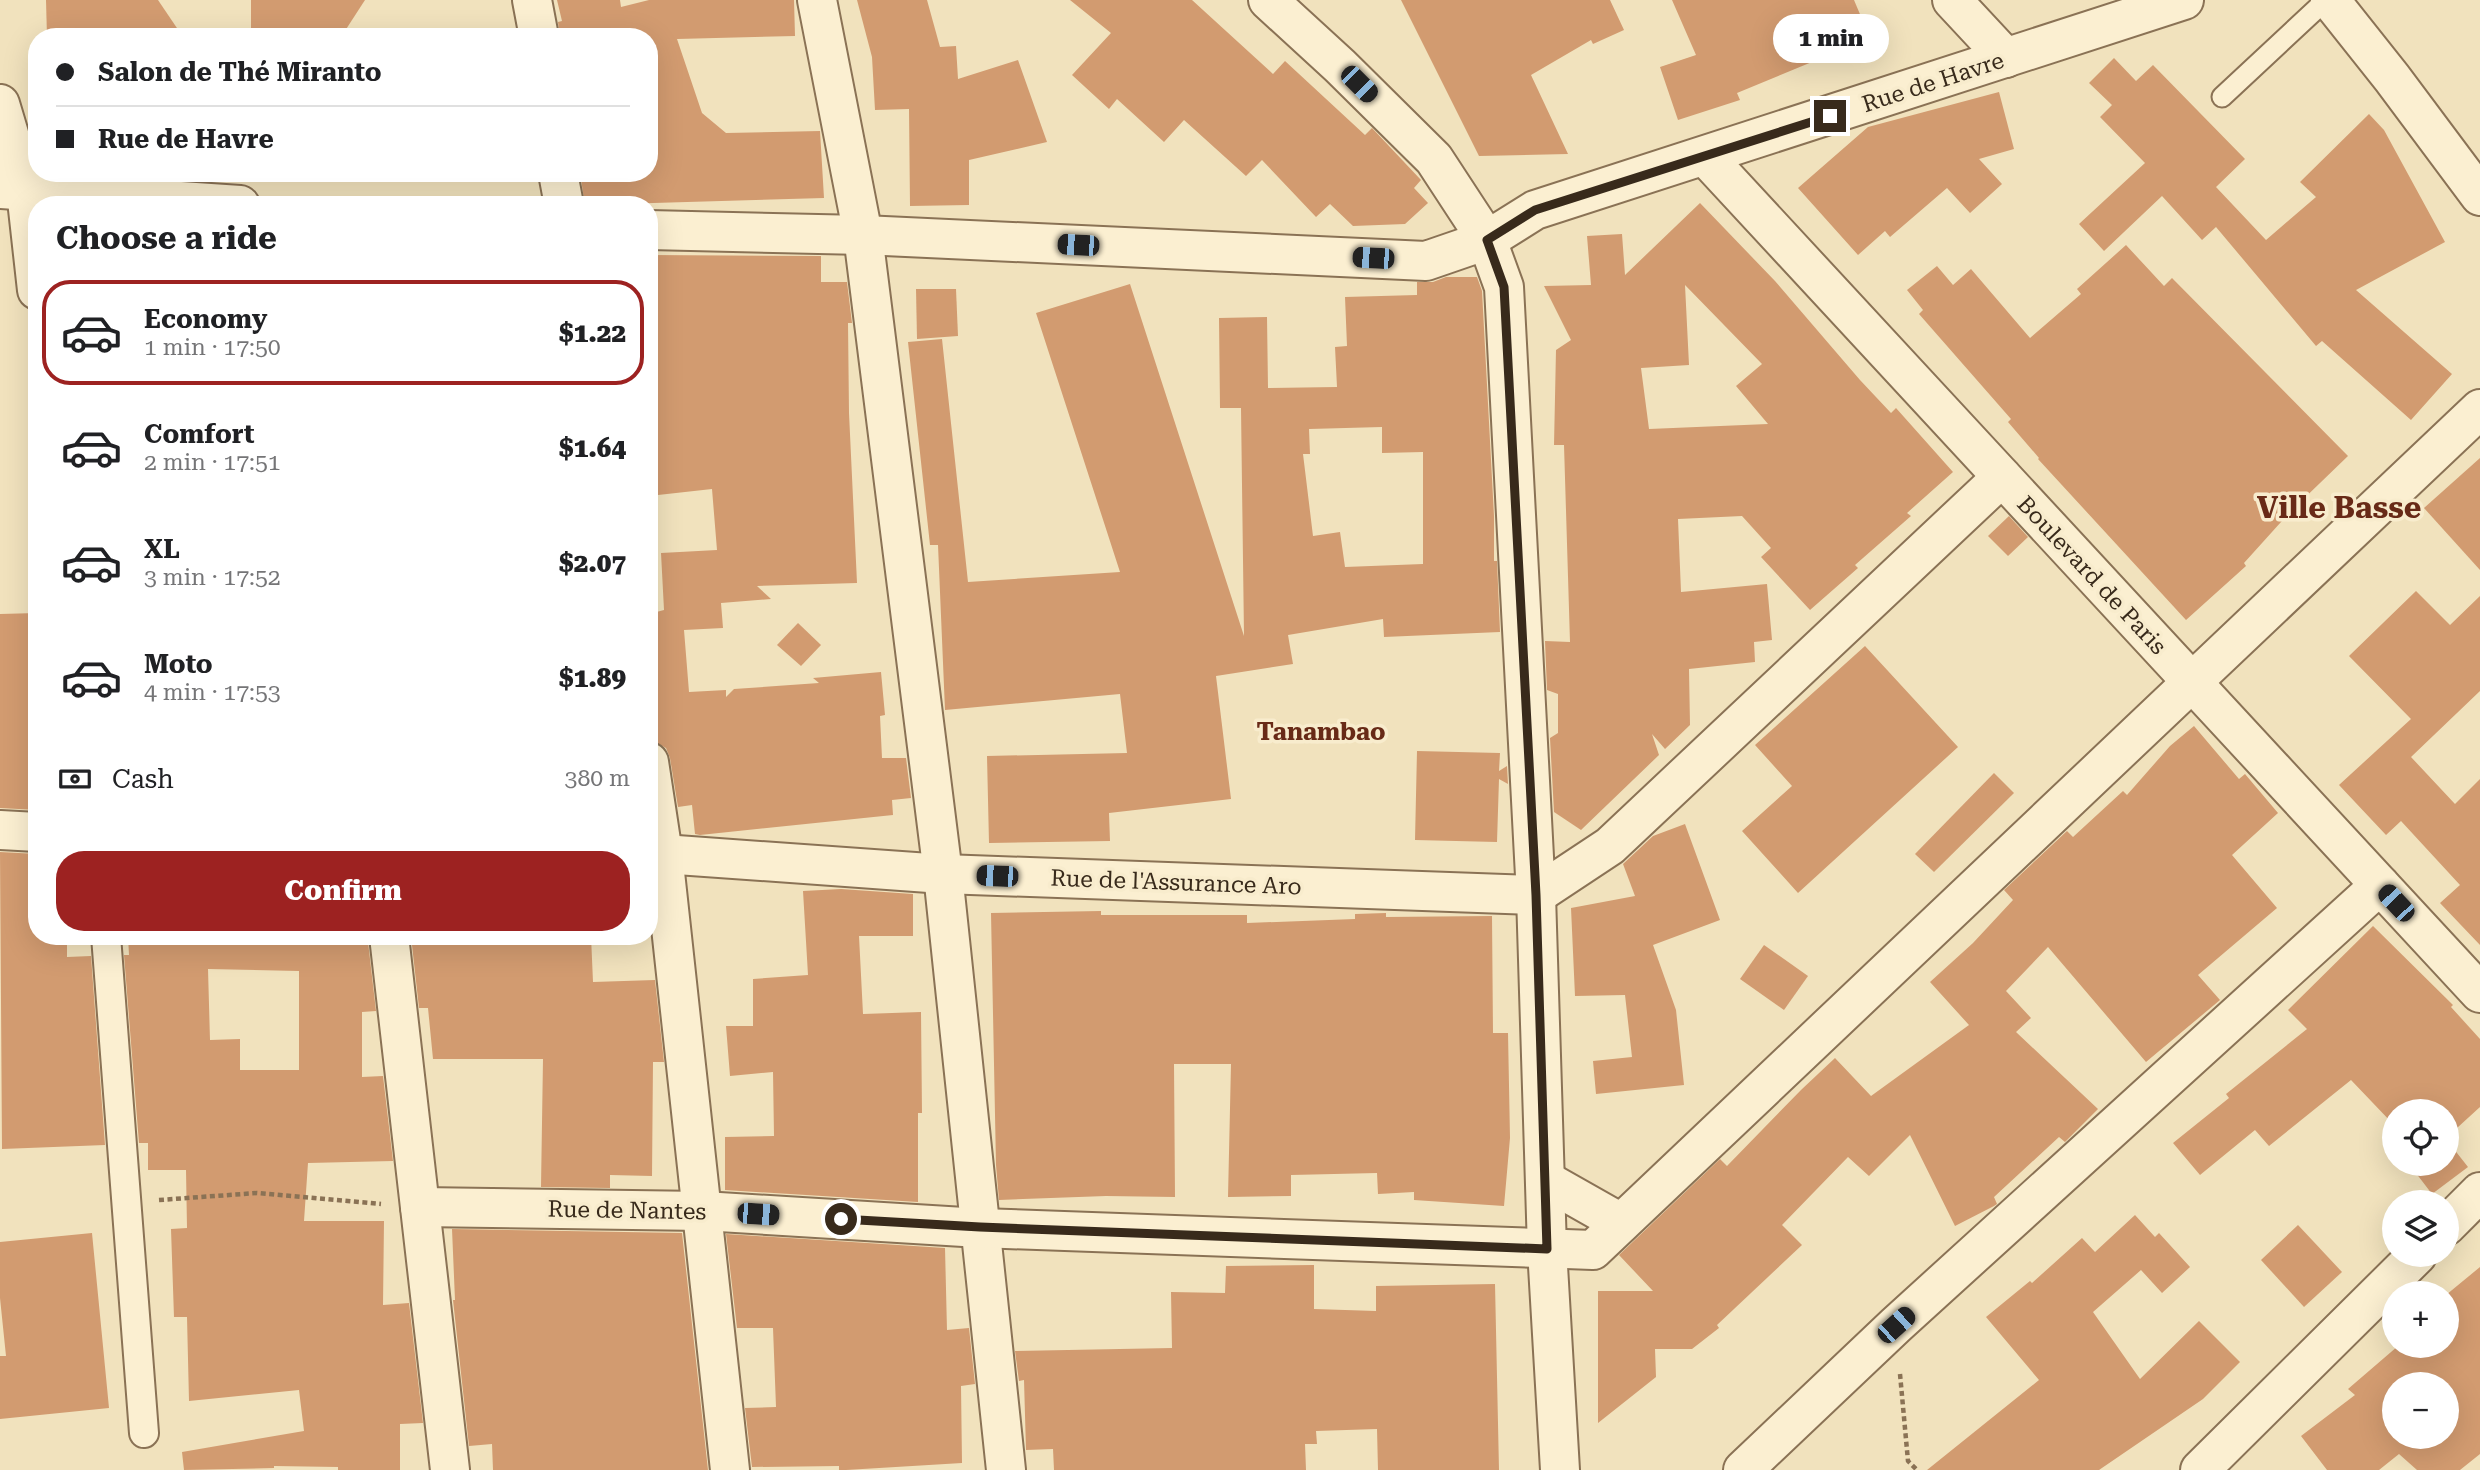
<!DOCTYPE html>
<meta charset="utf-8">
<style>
:root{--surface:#fff;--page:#f2f2f2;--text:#202124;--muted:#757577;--line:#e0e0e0;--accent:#9d2221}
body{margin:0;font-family:"Roboto Serif",serif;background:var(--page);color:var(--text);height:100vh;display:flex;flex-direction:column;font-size:26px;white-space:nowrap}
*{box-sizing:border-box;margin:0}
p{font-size:23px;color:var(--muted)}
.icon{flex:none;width:38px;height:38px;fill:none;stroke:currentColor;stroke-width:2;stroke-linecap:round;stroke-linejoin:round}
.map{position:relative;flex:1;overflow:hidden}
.side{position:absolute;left:28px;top:196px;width:630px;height:749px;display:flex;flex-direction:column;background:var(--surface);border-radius:28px;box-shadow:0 7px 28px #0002}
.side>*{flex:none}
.banner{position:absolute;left:28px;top:28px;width:630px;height:154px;border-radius:28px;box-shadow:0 7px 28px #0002;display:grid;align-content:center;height:154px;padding:0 28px;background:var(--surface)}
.controls{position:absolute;left:2382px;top:1099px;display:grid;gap:14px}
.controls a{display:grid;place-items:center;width:77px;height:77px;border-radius:50%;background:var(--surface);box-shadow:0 7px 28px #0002;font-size:35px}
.end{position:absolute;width:32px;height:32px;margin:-16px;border:9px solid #382a1b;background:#fff;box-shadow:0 0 0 4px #fff}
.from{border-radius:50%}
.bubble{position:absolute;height:49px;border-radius:24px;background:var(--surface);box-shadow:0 7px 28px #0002;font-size:23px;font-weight:800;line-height:49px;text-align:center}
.car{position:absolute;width:21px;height:42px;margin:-21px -10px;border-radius:9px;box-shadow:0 0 5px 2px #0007;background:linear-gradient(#222 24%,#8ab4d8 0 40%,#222 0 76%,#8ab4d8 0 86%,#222 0)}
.banner b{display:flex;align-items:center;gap:24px;height:66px;font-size:26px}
.banner b+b{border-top:2px solid var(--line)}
.banner i{width:18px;height:18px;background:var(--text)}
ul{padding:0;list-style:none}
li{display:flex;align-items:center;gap:21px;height:105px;margin:0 14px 10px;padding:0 14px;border:4px solid transparent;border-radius:28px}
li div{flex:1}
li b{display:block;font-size:26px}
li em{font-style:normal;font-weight:800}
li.current{border-color:var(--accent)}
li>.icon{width:63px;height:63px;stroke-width:1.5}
h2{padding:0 28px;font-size:32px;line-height:84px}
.pay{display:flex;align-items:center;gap:18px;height:77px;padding:0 28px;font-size:26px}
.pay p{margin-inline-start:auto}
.cta{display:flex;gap:14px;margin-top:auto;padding:14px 28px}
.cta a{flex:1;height:80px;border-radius:28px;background:var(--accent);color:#fff;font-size:28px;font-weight:800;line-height:80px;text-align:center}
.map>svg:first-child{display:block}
.building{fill:#d29b70;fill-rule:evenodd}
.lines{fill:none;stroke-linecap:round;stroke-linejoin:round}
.service-casing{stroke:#8a7255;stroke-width:23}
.pedestrian-casing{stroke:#8a7255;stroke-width:32}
.minor-casing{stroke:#8a7255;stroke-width:42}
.tertiary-casing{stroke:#8a7255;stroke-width:42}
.path{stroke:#8a7255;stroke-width:4.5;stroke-dasharray:5 3.5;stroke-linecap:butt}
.service{stroke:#fbefd1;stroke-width:19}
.pedestrian{stroke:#fbefd1;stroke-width:28}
.minor{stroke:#fbefd1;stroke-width:38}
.tertiary{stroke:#fbefd1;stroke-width:38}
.route{stroke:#382a1b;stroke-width:9}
.labels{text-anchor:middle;stroke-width:7;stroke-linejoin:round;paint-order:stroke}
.street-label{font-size:23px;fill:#382a1b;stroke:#f8eccd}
.neighbourhood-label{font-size:24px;font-weight:bold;fill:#682a17;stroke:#f8eccd}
.district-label{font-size:30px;font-weight:bold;fill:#682a17;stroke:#f8eccd}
</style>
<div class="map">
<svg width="2480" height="1470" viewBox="0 0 2480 1470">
<rect width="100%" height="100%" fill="#f1e2bd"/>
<g class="building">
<path d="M 46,0 L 158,0 L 183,37 L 47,37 Z"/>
<path d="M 251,0 L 365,0 L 341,37 L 251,37 Z"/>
<path d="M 557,0 L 620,0 L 621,7 L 649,0 L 794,0 L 795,36 L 677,39 L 702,113 L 726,133 L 820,131 L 824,198 L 585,205 L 580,173 L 649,173 L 649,37 L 560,37 L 558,22 L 562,21 Z"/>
<path d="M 857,0 L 927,0 L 940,47 L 956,46 L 958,79 L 1018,60 L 1047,142 L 969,160 L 969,205 L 910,206 L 909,109 L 875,110 L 872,57 Z"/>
<path d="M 1070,0 L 1192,0 L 1273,74 L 1285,61 L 1365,135 L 1372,128 L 1421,180 L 1414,188 L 1428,203 L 1405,224 L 1353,226 L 1330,204 L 1316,217 L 1262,160 L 1246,176 L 1184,120 L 1164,142 L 1117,99 L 1109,109 L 1072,75 L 1111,33 Z"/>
<path d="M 1401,0 L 1610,0 L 1624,30 L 1593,44 L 1591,40 L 1531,75 L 1568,154 L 1479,156 Z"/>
<path d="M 1672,0 L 1854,0 L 1870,38 L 1737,93 L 1740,100 L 1678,120 L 1660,67 L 1696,55 Z"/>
<path d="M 2114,58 L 2136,81 L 2153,65 L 2245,159 L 2216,187 L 2266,240 L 2316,197 L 2300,182 L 2369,114 L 2384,130 L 2445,242 L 2356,290 L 2452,374 L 2411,420 L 2322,341 L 2316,346 L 2216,227 L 2202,240 L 2162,196 L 2104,251 L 2079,224 L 2145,163 L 2100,117 L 2112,105 L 2089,83 Z"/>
<path d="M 1999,92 L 2014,149 L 1979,159 L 2002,184 L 1970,213 L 1947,188 L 1890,237 L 1885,231 L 1858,255 L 1798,188 L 1868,127 Z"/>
<path d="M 1700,203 L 1775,281 L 1860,380 L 1891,413 L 1896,408 L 1953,472 L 1907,513 L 1911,516 L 1855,565 L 1858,568 L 1810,610 L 1761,557 L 1771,548 L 1742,516 L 1678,519 L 1681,592 L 1767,584 L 1772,640 L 1754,642 L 1755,662 L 1689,669 L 1690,725 L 1665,749 L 1652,734 L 1659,755 L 1581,830 L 1554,812 L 1550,738 L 1558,733 L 1558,694 L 1547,690 L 1545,641 L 1570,642 L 1564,445 L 1554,445 L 1556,350 L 1571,340 L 1544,286 L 1591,285 L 1587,236 L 1622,234 L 1625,275 ZM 1685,285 L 1762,364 L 1736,386 L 1768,424 L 1649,429 L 1641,368 L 1689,365 Z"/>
<path d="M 2126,245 L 2164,286 L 2172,278 L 2348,456 L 2291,511 L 2244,563 L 2246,566 L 2186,620 L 2038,459 L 2039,458 L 2008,422 L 2011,419 L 1919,314 L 1923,310 L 1907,290 L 1937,266 L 1953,285 L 1971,269 L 2030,338 L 2081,294 L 2077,289 Z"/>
<path d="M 649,255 L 821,256 L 821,282 L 847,282 L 852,323 L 848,323 L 849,413 L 857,583 L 757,586 L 771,599 L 721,603 L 723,628 L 684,630 L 689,692 L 726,690 L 726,697 L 734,689 L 819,683 L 813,678 L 881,672 L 885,715 L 880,716 L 882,758 L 906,758 L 911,798 L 892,800 L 893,815 L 700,835 L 695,834 L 692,805 L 678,807 L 670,758 L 666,748 L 653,741 L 649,699 L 649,614 L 664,610 L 661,553 L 717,550 L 712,489 L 658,495 L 649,413 Z"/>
<path d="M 1446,277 L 1477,277 L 1482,291 L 1494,516 L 1494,561 L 1497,561 L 1500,632 L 1384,637 L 1383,619 L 1288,635 L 1293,664 L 1216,676 L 1231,799 L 1109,813 L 1110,841 L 989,843 L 987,756 L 1127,753 L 1120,694 L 945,710 L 938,545 L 930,545 L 908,342 L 942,339 L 968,582 L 1120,572 L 1036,313 L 1130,284 L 1244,636 L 1241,408 L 1220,408 L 1219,318 L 1267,317 L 1268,388 L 1337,387 L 1335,347 L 1347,346 L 1345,297 L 1417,295 L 1417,282 L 1433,282 ZM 1382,427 L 1382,453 L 1423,452 L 1423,564 L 1345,567 L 1340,532 L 1313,536 L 1303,454 L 1310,454 L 1309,429 Z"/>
<path d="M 916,289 L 956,289 L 958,336 L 917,339 Z"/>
<path d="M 2480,458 L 2480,570 L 2424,508 Z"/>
<path d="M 2009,516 L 2028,537 L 2008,556 L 1988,536 Z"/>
<path d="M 2416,591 L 2450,625 L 2480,596 L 2480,691 L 2411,757 L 2455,804 L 2480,779 L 2480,945 L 2440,903 L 2460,885 L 2401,821 L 2386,835 L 2339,785 L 2411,719 L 2349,656 Z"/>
<path d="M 37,613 L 37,810 L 0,808 L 0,614 Z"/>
<path d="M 798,623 L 821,645 L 801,666 L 777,645 Z"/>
<path d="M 1865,646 L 1958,747 L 1798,893 L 1742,831 L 1792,786 L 1755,745 Z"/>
<path d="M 2194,726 L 2239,779 L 2245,774 L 2278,813 L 2232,855 L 2277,908 L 2198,975 L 2220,1000 L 2146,1062 L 2048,947 L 2006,991 L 2031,1018 L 2016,1032 L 2098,1109 L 2065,1142 L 2059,1137 L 1994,1197 L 1997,1204 L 1994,1206 L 1955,1226 L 1910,1135 L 1869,1176 L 1848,1157 L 1782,1225 L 1802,1245 L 1717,1325 L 1719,1328 L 1692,1349 L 1655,1349 L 1656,1377 L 1598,1423 L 1598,1291 L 1653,1291 L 1619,1255 L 1720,1159 L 1727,1166 L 1801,1090 L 1835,1058 L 1871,1096 L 1969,1025 L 1930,982 L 1973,943 L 2013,900 L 2004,890 L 2067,831 L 2073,837 L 2123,791 L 2127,795 L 2170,746 Z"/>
<path d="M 1417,751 L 1500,753 L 1499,771 L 1507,766 L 1508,784 L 1499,779 L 1497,842 L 1415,840 Z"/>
<path d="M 1994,773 L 2014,793 L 1934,872 L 1915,854 Z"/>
<path d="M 1685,824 L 1720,920 L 1653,945 L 1676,1010 L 1684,1085 L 1596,1094 L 1593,1061 L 1632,1057 L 1625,995 L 1575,996 L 1571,908 L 1635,896 L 1623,864 L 1653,836 Z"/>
<path d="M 0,852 L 37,854 L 37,936 L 67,936 L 67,957 L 91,956 L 105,1145 L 2,1149 Z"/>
<path d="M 841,889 L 913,894 L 913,936 L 859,936 L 863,1014 L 921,1012 L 922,1113 L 918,1113 L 918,1202 L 725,1190 L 725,1137 L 774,1136 L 773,1072 L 730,1076 L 726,1026 L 753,1026 L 753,979 L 808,975 L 803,891 Z"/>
<path d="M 1101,911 L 1101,915 L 1247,915 L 1247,923 L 1355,919 L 1355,914 L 1386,913 L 1386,917 L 1492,916 L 1493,1033 L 1508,1033 L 1510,1138 L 1504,1206 L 1414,1200 L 1414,1192 L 1378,1194 L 1377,1173 L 1291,1175 L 1291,1196 L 1228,1197 L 1231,1064 L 1174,1064 L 1175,1197 L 1106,1196 L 999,1200 L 996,1165 L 991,913 Z"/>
<path d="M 2373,926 L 2453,1005 L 2451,1007 L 2480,1039 L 2480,1107 L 2446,1138 L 2446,1111 L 2394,1111 L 2394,1144 L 2385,1132 L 2393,1124 L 2351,1080 L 2269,1146 L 2255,1130 L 2200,1175 L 2173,1143 L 2229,1098 L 2226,1094 L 2307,1029 L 2288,1010 Z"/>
<path d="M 128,936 L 347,936 L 347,943 L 368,942 L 376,1011 L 362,1012 L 362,1077 L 383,1076 L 393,1161 L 308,1163 L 304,1221 L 384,1221 L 383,1305 L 409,1303 L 423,1423 L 400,1424 L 400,1470 L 338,1470 L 338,1467 L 274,1466 L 274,1468 L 184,1470 L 182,1452 L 304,1431 L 299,1390 L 189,1401 L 187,1317 L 174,1317 L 171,1229 L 187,1228 L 186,1170 L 148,1170 L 148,1143 L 139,1143 L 124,955 L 129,955 ZM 208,969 L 299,971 L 299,1070 L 240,1070 L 240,1039 L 210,1040 Z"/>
<path d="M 411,936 L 591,936 L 593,982 L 655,980 L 664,1062 L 653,1062 L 652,1176 L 610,1175 L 610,1188 L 541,1187 L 543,1059 L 433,1059 L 428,1008 L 419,1008 Z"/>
<path d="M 1764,945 L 1808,976 L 1784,1010 L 1740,979 Z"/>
<path d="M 2446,1139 L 2468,1167 L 2432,1194 L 2409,1164 L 2446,1164 Z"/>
<path d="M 2135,1215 L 2155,1237 L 2159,1233 L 2190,1267 L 2162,1293 L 2141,1270 L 2093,1312 L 2140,1379 L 2199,1321 L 2240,1362 L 2203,1399 L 2099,1470 L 1927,1470 L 2039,1380 L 1986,1317 L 2030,1281 L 2032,1283 L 2082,1238 L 2095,1252 Z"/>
<path d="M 2298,1225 L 2342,1272 L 2304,1307 L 2261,1260 Z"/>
<path d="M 452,1229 L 682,1233 L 708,1470 L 493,1470 L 492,1444 L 469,1446 L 453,1300 L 455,1300 Z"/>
<path d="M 92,1233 L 109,1408 L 0,1419 L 0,1356 L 6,1356 L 0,1298 L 0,1242 Z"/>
<path d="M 726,1234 L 945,1248 L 947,1330 L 969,1328 L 975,1384 L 961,1386 L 962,1463 L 846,1470 L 839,1470 L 839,1466 L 752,1467 L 745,1408 L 776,1407 L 773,1328 L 737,1328 Z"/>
<path d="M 1314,1265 L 1314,1309 L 1376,1311 L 1376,1286 L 1495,1284 L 1499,1470 L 1378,1470 L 1377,1429 L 1316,1431 L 1317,1444 L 1305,1444 L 1306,1470 L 1054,1470 L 1053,1449 L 1026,1450 L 1024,1380 L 1019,1381 L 1015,1351 L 1172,1348 L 1171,1292 L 1225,1293 L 1226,1266 Z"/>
<path d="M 2480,1267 L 2480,1454 L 2460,1470 L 2417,1470 L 2399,1454 L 2379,1470 L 2327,1470 L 2301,1436 L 2355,1395 L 2348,1389 L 2398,1346 L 2446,1346 L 2446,1295 ZM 2394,1384 L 2446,1384 L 2446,1437 L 2394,1437 Z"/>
</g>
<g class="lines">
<defs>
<path id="service" d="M 2222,97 L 2326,0"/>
<path id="pedestrian" d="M 106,936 L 144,1433"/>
<g id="minor">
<path d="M 532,0 L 539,37"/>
<path d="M 817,0 L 863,235 L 943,874 L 1006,1470"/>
<path d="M 1952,0 L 2006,58"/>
<path d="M 2330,0 L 2392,78 L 2480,196"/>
<path d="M 0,104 L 26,191 L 37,290"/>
<path d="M 1705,156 L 2480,993"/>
<path d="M 558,173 L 564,205"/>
<path d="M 0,189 L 240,205"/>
<path d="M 649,230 L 863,235 L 1426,261 L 1487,240"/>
<path d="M 649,762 L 663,854 L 730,1470"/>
<path d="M 0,830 L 37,832"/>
<path d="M 649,853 L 943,874 L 1536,895 L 1610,846 L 2002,477"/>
<path d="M 389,936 L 450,1470"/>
<path d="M 1545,1180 L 1621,1223"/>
<path d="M 420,1207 L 703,1211 L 980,1228 L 1593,1250 L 2480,409"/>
<path d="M 1743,1470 L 1896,1325 L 2380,885"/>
</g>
<g id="tertiary">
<path d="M 1268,0 L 1340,66 L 1434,159 L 1487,240 L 1504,287 L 1536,895 L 1547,1249 L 1560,1470"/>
<path d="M 1487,240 L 1535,210 L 2184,0"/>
<path d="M 2446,1226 L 2480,1192"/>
<path d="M 2200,1470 L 2417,1255"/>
</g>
</defs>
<use href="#service" class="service-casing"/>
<use href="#pedestrian" class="pedestrian-casing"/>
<use href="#minor" class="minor-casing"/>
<use href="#tertiary" class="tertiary-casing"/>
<g class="path">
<path d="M 159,1200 L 257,1193 L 381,1204"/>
<path d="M 1900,1374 L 1908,1461 L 1917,1470"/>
</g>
<use href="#service" class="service"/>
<use href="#pedestrian" class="pedestrian"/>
<use href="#minor" class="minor"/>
<use href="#tertiary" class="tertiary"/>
</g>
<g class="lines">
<path class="route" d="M 841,1219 L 980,1227 L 1547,1249 L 1536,895 L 1504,287 L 1487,240 L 1535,210 L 1830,116"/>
</g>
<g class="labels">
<g class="street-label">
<text transform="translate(1933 82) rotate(-18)" y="8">Rue de Havre</text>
<text transform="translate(2092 575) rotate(47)" y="8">Boulevard de Paris</text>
<text transform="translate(1176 882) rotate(2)" y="8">Rue de l'Assurance Aro</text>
<text transform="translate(627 1210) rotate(1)" y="8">Rue de Nantes</text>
</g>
<g class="neighbourhood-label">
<text x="1321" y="740">Tanambao</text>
</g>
<g class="district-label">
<text x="2339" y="518">Ville Basse</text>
</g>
</g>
</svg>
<div class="controls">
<a><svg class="icon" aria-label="locate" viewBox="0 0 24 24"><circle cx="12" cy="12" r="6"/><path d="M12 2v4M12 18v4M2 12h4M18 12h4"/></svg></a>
<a><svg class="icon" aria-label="layers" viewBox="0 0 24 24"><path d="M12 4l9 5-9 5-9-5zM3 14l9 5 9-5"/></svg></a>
<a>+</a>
<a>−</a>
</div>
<i class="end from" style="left:841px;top:1219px"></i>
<i class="end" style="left:1830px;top:116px"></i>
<div class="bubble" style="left:1773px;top:14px;width:116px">1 min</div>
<i class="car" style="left:1359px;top:84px;rotate:135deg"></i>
<i class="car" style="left:1078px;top:245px;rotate:273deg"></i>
<i class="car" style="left:1373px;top:258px;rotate:273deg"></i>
<i class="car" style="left:997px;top:876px;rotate:272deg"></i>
<i class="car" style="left:2396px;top:903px;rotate:317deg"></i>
<i class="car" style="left:758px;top:1214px;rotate:94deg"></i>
<i class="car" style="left:1896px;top:1325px;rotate:48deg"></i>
<div class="banner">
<b><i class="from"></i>Salon de Thé Miranto</b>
<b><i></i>Rue de Havre</b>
</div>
<section class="side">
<h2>Choose a ride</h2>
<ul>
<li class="current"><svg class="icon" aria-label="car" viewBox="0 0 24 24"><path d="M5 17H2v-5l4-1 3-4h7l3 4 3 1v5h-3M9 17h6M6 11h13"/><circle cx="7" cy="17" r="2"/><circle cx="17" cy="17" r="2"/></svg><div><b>Economy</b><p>1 min · 17:50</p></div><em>$1.22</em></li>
<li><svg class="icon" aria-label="car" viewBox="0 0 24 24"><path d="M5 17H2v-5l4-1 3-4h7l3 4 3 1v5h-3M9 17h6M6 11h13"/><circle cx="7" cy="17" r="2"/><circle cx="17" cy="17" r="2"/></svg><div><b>Comfort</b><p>2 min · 17:51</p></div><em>$1.64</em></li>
<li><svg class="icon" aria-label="car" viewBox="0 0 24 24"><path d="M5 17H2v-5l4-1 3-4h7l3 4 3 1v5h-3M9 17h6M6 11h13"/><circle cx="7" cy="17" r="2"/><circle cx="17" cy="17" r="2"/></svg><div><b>XL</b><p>3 min · 17:52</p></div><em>$2.07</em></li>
<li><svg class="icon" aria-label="car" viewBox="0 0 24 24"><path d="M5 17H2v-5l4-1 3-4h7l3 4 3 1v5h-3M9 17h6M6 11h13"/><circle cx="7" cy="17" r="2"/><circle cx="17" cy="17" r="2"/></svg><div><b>Moto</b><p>4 min · 17:53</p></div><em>$1.89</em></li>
</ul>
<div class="pay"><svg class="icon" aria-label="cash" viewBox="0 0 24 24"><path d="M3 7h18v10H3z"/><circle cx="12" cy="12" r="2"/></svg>Cash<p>380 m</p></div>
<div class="cta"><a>Confirm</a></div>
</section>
</div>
